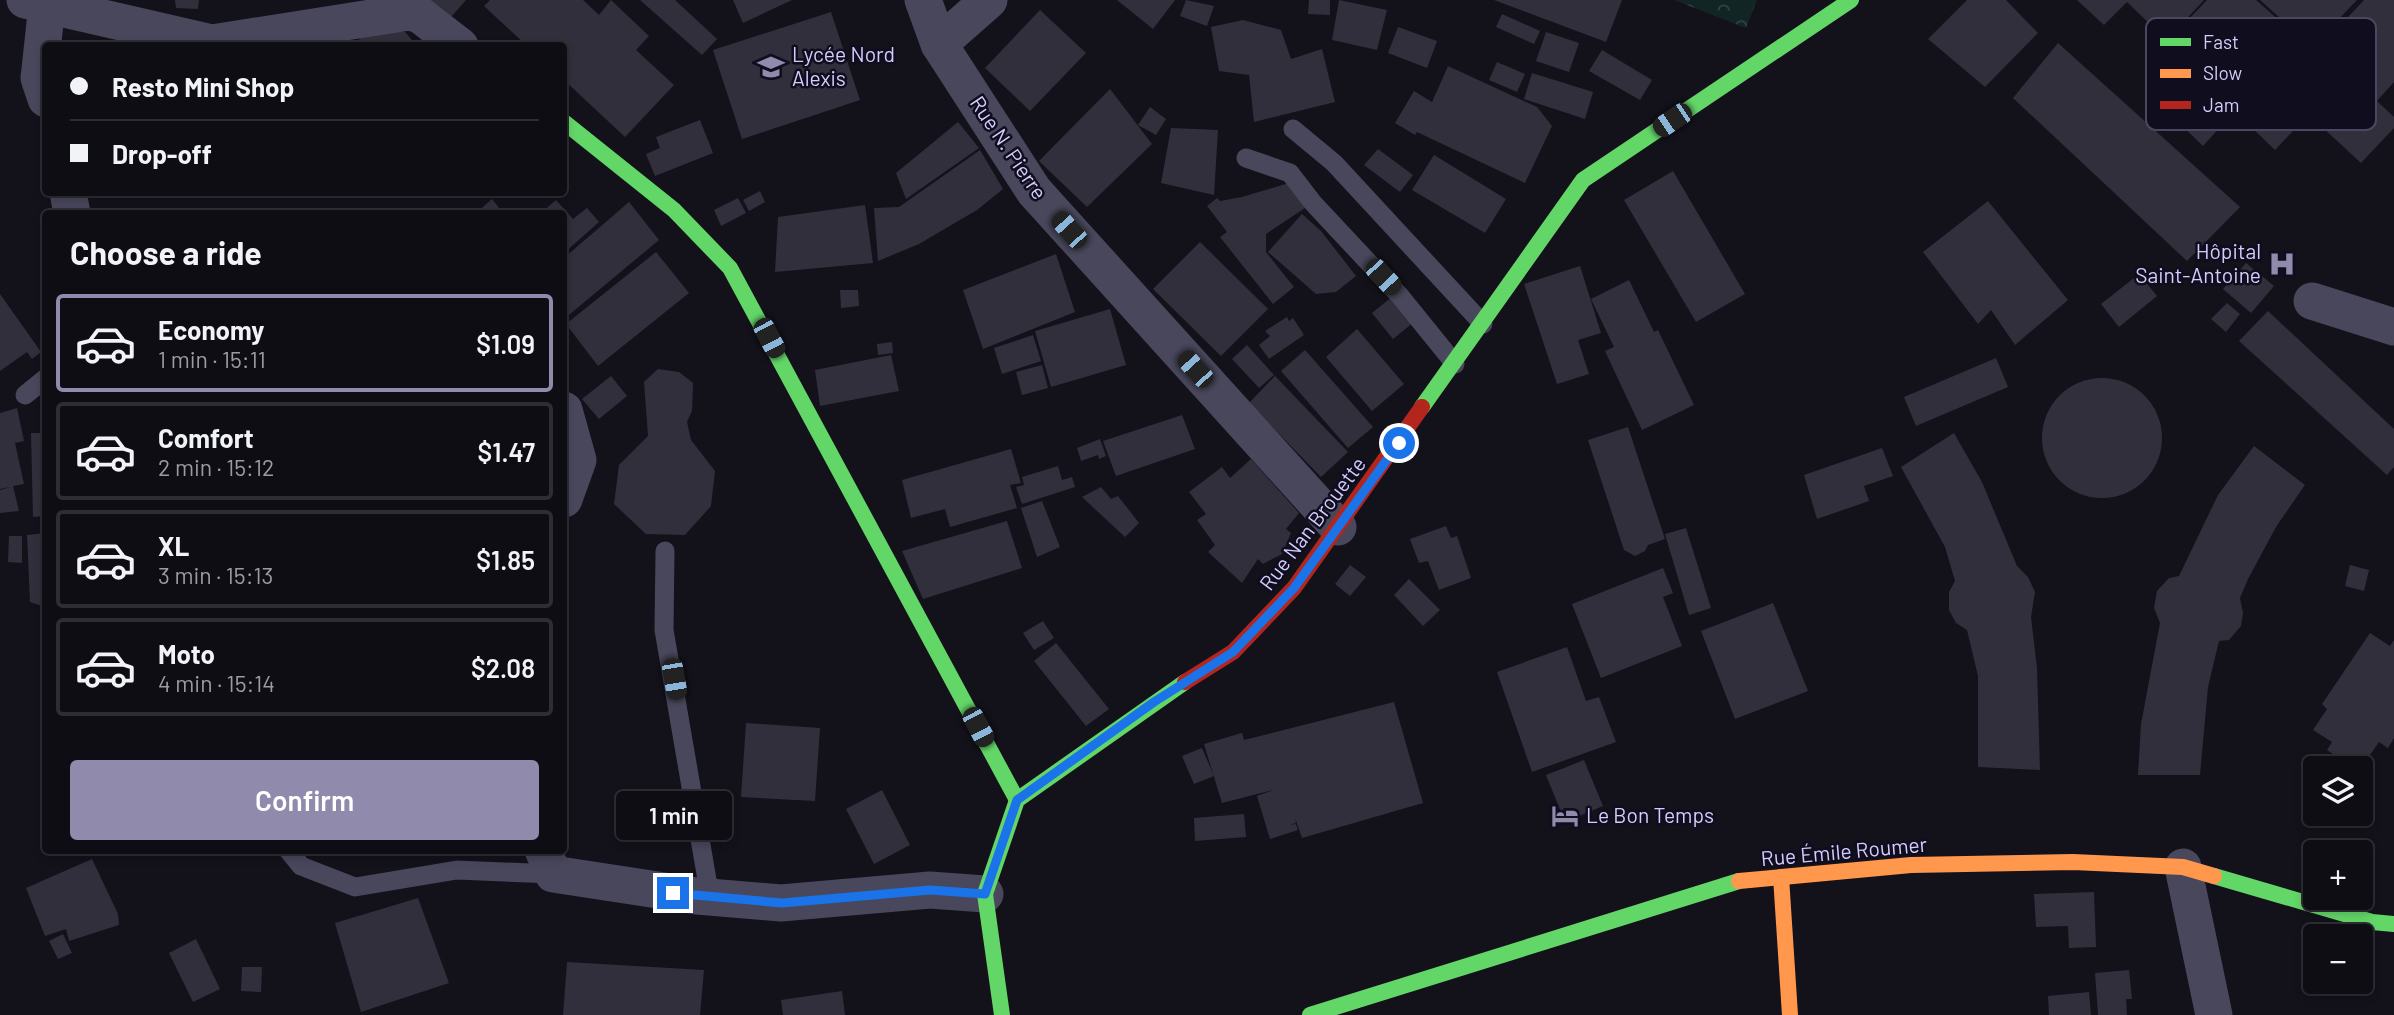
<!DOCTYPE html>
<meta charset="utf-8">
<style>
:root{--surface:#0e0d14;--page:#1c1b22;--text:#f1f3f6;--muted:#9b9ca0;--line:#2e2d34;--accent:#908bad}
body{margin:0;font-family:Barlow,sans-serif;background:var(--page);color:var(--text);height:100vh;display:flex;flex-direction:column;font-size:26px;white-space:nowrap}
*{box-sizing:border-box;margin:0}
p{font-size:23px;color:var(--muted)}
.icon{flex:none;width:38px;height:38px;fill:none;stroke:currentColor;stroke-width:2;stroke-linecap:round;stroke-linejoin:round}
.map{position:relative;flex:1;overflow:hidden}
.panel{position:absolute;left:42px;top:210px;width:525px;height:644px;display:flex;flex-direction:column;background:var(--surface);border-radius:7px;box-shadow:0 4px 10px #0003,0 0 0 2px var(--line)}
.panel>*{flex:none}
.banner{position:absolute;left:42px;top:42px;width:525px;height:154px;border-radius:7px;box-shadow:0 4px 10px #0003,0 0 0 2px var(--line);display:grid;align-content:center;height:154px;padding:0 28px;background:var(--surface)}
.buttons{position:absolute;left:2303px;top:756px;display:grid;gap:14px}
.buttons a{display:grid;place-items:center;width:70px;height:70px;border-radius:7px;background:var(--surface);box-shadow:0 4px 10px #0003,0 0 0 2px var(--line);font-size:35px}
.end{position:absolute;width:32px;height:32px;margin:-16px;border:9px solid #1a73e8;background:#fff;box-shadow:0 0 0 4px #fff}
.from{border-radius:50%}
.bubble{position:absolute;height:49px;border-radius:7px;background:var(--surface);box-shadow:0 4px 10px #0003,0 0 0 2px var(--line);font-size:23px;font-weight:600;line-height:49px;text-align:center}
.car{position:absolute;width:21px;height:42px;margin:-21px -10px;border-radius:9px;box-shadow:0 0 5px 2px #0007;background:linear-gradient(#222 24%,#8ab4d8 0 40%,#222 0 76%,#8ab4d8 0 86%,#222 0)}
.banner b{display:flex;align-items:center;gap:24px;height:66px;font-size:26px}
.banner b+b{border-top:2px solid var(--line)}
.banner i{width:18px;height:18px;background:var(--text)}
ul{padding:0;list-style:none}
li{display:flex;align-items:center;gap:21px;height:98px;margin:0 14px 10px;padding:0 14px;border:4px solid var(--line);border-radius:7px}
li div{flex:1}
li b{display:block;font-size:26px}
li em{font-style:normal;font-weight:600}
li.current{border-color:var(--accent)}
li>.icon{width:63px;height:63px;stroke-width:1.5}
h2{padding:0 28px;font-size:32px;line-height:84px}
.action{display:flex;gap:14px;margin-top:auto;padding:14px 28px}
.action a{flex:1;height:80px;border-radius:7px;background:var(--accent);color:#fff;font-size:28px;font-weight:600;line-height:80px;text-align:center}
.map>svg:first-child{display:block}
.forest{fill:url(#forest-crowns)}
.building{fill:#312f3c}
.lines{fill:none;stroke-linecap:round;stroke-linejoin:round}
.lane{stroke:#48475b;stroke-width:19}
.street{stroke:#48475b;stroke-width:37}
.fast{stroke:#63d668;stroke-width:16}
.slow{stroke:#ff974d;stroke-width:16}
.jam{stroke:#b3261e;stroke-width:16}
.route{stroke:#1a73e8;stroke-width:9}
.labels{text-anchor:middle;stroke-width:5;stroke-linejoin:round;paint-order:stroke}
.poi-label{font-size:21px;fill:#d3cdfc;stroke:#100d1e;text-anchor:start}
.street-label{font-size:21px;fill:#d3cdfc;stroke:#100d1e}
.key{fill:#100d1e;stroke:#4a4761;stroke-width:2}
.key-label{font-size:19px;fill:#d3cdfc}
</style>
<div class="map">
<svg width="2394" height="1015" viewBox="0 0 2394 1015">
<defs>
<pattern id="forest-crowns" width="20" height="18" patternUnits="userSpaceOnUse" patternTransform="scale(1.75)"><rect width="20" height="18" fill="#112525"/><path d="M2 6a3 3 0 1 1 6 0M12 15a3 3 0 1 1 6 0" fill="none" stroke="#334346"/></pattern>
</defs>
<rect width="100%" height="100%" fill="#13111a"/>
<path class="forest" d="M 1674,0 L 1757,0 L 1746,28 Z"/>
<g class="building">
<path d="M 175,0 L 199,0 L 198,9 L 176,8 Z"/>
<path d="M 430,0 L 466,0 L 451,17 Z"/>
<path d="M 490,0 L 583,0 L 599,15 L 611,0 L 649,36 L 636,50 L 674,85 L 625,137 L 564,80 L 564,46 L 527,46 L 484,6 Z"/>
<path d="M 640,0 L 675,0 L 717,39 L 702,55 Z"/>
<path d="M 733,0 L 792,0 L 743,23 Z"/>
<path d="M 1117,0 L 1175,0 L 1153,29 Z"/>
<path d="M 1186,0 L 1214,6 L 1207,26 L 1180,16 Z"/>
<path d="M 1309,0 L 1330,0 L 1330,15 L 1308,14 Z"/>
<path d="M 1339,0 L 1387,10 L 1377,50 L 1332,40 Z"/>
<path d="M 1494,0 L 1622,0 L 1606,42 Z"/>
<path d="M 1967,0 L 2006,0 L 2038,33 L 1985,87 L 1928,39 Z"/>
<path d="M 2077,0 L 2204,0 L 2176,30 L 2156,30 L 2127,2 L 2104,25 Z"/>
<path d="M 2207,0 L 2256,0 L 2300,39 L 2203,146 L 2165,109 L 2181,93 L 2148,62 Z"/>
<path d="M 2260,0 L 2357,0 L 2312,47 Z"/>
<path d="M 2364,0 L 2394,0 L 2394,82 L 2377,101 L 2394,117 L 2394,128 L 2361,163 L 2281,89 Z"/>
<path d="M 1040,10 L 1086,53 L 1030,111 L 985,68 Z"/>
<path d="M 831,12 L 860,100 L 742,139 L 713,50 Z"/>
<path d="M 1502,14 L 1540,31 L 1534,44 L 1496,27 Z"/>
<path d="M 1243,20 L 1281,30 L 1291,59 L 1322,49 L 1335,102 L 1254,122 L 1249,75 L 1219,71 L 1211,27 Z"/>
<path d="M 1398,27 L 1437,41 L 1427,68 L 1388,53 Z"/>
<path d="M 370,28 L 405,32 L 417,46 L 353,46 Z"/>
<path d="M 1546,32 L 1579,43 L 1569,72 L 1536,61 Z"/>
<path d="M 2058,43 L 2240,207 L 2187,261 L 2013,98 Z"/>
<path d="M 1602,50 L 1652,80 L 1640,100 L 1589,71 Z"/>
<path d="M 1497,62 L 1525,74 L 1517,92 L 1489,80 Z"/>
<path d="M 1448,66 L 1537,107 L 1552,126 L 1525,183 L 1417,132 L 1415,135 L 1395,123 L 1414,91 L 1432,102 Z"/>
<path d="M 1532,73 L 1593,92 L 1585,119 L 1524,99 Z"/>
<path d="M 1110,89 L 1152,144 L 1087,207 L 1039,161 Z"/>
<path d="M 2279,89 L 2307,116 L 2275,150 L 2248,124 Z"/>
<path d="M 1150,107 L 1166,119 L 1156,135 L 1138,125 Z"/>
<path d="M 700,120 L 713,153 L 655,176 L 646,154 L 660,148 L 656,137 Z"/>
<path d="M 958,122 L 979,148 L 906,199 L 896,173 Z"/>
<path d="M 1171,128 L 1218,130 L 1214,195 L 1161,183 Z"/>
<path d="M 1378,149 L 1413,175 L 1400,192 L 1364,165 Z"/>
<path d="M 980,150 L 1003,189 L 977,210 L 919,244 L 878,261 L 874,208 L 899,207 Z"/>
<path d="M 1434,155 L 1506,199 L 1485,233 L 1412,190 Z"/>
<path d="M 1673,171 L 1745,294 L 1696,322 L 1624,200 Z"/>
<path d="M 1289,183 L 1305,208 L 1266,234 L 1266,252 L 1294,287 L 1273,304 L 1220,237 L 1227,232 L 1207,206 L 1217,198 L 1220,201 L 1242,197 Z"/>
<path d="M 760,191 L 765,202 L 749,211 L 743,200 Z"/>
<path d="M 738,198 L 746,213 L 721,226 L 714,210 Z"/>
<path d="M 492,199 L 504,214 L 475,214 Z"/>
<path d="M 556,200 L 573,219 L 587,208 L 599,222 L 564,253 L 564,214 L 540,214 Z"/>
<path d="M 1988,201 L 2068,300 L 2015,345 L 1991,310 L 1978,324 L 1923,252 Z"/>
<path d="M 629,202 L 659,240 L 564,319 L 564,258 Z"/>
<path d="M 865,205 L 873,263 L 775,272 L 778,217 Z"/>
<path d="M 1302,214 L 1321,231 L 1356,276 L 1336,292 L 1316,294 L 1268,252 Z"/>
<path d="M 1200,242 L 1268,309 L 1221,356 L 1153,289 Z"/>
<path d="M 656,252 L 689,293 L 598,366 L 566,324 Z"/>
<path d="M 1056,254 L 1075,312 L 983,349 L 963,290 Z"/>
<path d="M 2246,263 L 2274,286 L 2251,313 L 2223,289 Z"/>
<path d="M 1580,266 L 1601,333 L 1578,340 L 1589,374 L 1557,384 L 1524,284 Z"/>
<path d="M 2139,274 L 2157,296 L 2119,327 L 2101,304 Z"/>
<path d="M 1629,280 L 1654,332 L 1658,330 L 1694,405 L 1642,430 L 1605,351 L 1614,347 L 1591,299 Z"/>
<path d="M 840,290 L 858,290 L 859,306 L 841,308 Z"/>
<path d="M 0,294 L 41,352 L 32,359 L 27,352 L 0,371 Z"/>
<path d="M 1393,296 L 1414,322 L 1393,339 L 1372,313 Z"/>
<path d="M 2227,303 L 2240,314 L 2226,332 L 2211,319 Z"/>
<path d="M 1110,309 L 1126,365 L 1051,387 L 1035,331 Z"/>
<path d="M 2268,311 L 2394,429 L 2394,467 L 2387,475 L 2239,341 Z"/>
<path d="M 1287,317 L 1289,321 L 1293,318 L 1304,335 L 1269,359 L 1259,345 L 1270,336 L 1265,331 Z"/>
<path d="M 1357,329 L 1404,384 L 1372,411 L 1326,357 Z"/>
<path d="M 1033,335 L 1041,361 L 1002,374 L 994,348 Z"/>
<path d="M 892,342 L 893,353 L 878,355 L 877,344 Z"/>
<path d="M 1247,345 L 1274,375 L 1259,388 L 1232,359 Z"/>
<path d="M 1305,350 L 1373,427 L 1348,448 L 1281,371 Z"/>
<path d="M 891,355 L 899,391 L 820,406 L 815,370 Z"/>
<path d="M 1996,358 L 2008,387 L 1916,426 L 1904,397 Z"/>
<path d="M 1042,365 L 1048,388 L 1022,395 L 1016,372 Z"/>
<path d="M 658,369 L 679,372 L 693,383 L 692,411 L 687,422 L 691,440 L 715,471 L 711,506 L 685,535 L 646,534 L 614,504 L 619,465 L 648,436 L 644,382 Z"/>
<path d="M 611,376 L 627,396 L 599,419 L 582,399 Z"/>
<path d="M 1275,376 L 1348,452 L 1321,477 L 1249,403 Z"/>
<circle cx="2102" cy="438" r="60"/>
<path d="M 17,408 L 24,441 L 15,443 L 24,484 L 13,486 L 19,511 L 0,513 L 0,490 L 10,487 L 0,489 L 0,413 Z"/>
<path d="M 1182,415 L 1195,449 L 1116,476 L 1103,441 Z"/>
<path d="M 1628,427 L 1665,539 L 1648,545 L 1645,551 L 1635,556 L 1624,550 L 1588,440 Z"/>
<path d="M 31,433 L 46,433 L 46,516 L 33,517 Z"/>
<path d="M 1954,433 L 1982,482 L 2017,566 L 2028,577 L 2035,592 L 2031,617 L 2037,668 L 2040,770 L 1978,767 L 1978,676 L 1967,630 L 1956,623 L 1949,610 L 1949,592 L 1955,581 L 1945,547 L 1901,467 Z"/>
<path d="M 1100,439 L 1106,456 L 1099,459 L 1098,455 L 1081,461 L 1077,448 Z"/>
<path d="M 2254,446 L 2305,485 L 2276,527 L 2248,579 L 2240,598 L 2243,613 L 2241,626 L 2229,640 L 2219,641 L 2208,687 L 2200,775 L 2138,775 L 2141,724 L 2160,623 L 2154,608 L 2157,591 L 2169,578 L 2179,576 L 2218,495 Z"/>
<path d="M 1882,448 L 1893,476 L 1864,486 L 1869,501 L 1817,519 L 1804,475 Z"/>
<path d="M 1011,449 L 1021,483 L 1010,485 L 1017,508 L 950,527 L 945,509 L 911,518 L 902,480 Z"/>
<path d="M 1251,459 L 1299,513 L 1286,529 L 1291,533 L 1282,554 L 1263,564 L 1258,559 L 1242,583 L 1208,552 L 1215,545 L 1197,520 L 1206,514 L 1189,492 L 1222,467 L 1230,478 Z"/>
<path d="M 1058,466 L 1062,480 L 1072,477 L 1075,487 L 1022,504 L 1016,487 L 1024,485 L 1022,477 Z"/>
<path d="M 1101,487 L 1111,499 L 1118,496 L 1139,523 L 1125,537 L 1082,497 Z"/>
<path d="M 1042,501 L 1060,547 L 1037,557 L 1021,508 Z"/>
<path d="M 1007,521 L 1022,568 L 923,599 L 902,551 Z"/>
<path d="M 1446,526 L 1451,538 L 1457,536 L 1471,578 L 1439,590 L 1428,561 L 1419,563 L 1410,539 Z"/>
<path d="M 1686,528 L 1711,608 L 1689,615 L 1665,534 Z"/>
<path d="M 46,533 L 46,604 L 39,605 L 30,602 L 27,535 Z"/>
<path d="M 9,536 L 22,536 L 22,563 L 8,562 Z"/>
<path d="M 1350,565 L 1366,577 L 1350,596 L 1335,584 Z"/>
<path d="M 2350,565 L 2369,570 L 2364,591 L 2345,586 Z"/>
<path d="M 1663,568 L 1673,593 L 1663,597 L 1682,646 L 1601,678 L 1572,604 Z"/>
<path d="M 1409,579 L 1440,610 L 1423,626 L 1394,595 Z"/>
<path d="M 1773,603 L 1808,691 L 1735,719 L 1701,631 Z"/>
<path d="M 1043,621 L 1054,638 L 1034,650 L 1023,633 Z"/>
<path d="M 2370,633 L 2390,646 L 2394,640 L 2394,738 L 2388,748 L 2379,742 L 2361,768 L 2354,768 L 2327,750 L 2332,742 L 2313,730 L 2327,709 L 2322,704 Z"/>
<path d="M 1056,643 L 1109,709 L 1086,726 L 1034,661 Z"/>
<path d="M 1567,647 L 1586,701 L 1599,697 L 1616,742 L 1532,772 L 1497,672 Z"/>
<path d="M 1394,702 L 1423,803 L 1302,838 L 1295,818 L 1296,823 L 1289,825 L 1296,824 L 1298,830 L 1270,839 L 1257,796 L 1273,790 L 1222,803 L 1204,744 L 1242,733 L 1244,740 Z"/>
<path d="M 746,723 L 820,728 L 815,801 L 741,797 Z"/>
<path d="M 1202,748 L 1214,776 L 1194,784 L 1182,756 Z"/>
<path d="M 1584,760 L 1603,806 L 1565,822 L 1546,775 Z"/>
<path d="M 882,790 L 910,845 L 874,864 L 846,809 Z"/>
<path d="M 1244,814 L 1246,837 L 1195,841 L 1194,818 Z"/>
<path d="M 92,859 L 118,914 L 119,925 L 69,941 L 66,929 L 45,936 L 26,888 Z"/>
<path d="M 2094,892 L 2096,947 L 2069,948 L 2068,926 L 2036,927 L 2034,894 Z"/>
<path d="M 418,898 L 449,983 L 361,1012 L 335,923 Z"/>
<path d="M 63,934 L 72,953 L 58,959 L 49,941 Z"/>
<path d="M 196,939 L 220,989 L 193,1002 L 169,953 Z"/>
<path d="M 567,962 L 704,970 L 700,1015 L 563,1015 Z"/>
<path d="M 242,967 L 262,967 L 261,992 L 241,991 Z"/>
<path d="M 2129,970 L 2132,999 L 2126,999 L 2127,1015 L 2098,1015 L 2095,973 Z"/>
<path d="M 842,991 L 845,1015 L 783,1015 L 781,1000 Z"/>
<path d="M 2089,992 L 2091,1015 L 2049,1015 L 2048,996 Z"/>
</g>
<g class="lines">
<g class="lane">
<path d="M 1293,129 L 1334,163 L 1483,324"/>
<path d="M 1246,158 L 1290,173 L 1313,203 L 1400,296 L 1455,364"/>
<path d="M 25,395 L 46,378"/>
<path d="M 665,551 L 664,630 L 710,897"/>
<path d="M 288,850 L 301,866 L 355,887 L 457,870 L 553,874"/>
</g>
<g class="street">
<path d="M 25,0 L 212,43 L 409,12 L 420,15 L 460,46"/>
<path d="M 923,0 L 939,44 L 1034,191 L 1338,527"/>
<path d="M 939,44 L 989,0"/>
<path d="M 46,99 L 39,78 L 47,5"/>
<path d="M 68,192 L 72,214"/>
<path d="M 2312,301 L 2394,327"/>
<path d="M 564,410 L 578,460 L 564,499"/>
<path d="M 543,850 L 553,874 L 697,896 L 781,903 L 930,890 L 985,894"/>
<path d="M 2183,867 L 2214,1015"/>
</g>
<g class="fast">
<path d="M 564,122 L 674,210 L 730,268 L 1017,800"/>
<path d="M 1422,407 L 1583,180 L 1851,0"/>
<path d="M 2214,876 L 2372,922 L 2394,924"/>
<path d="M 1002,1015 L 985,894 L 1017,800 L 1185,682"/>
<path d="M 1310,1015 L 1739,881"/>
</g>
<g class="slow">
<path d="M 1781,877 L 1790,1015"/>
<path d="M 1739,881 L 1911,865 L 2073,862 L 2183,867 L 2214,876"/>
</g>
<path class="jam" d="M 1185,682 L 1233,652 L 1294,588 L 1422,407"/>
</g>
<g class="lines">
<path class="route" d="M 673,893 L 782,903 L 930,890 L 985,894 L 1017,800 L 1154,702 L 1233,652 L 1294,588 L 1399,443"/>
</g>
<defs>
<symbol id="school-bare" viewBox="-9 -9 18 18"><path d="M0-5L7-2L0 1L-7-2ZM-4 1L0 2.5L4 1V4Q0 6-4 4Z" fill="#908bad" stroke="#100d1e" stroke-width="2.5" paint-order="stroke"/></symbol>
<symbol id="hospital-bare" viewBox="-9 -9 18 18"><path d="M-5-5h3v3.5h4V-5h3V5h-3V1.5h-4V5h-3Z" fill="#908bad" stroke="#100d1e" stroke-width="2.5" paint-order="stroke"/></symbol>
<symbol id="hotel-bare" viewBox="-9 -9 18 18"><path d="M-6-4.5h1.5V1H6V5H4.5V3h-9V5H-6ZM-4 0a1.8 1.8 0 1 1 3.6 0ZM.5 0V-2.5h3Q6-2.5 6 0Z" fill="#908bad" stroke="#100d1e" stroke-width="2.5" paint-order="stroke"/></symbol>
</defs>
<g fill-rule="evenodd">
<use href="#school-bare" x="752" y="48" width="38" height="38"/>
<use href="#hospital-bare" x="2263" y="245" width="38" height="38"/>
<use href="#hotel-bare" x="1546" y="797" width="38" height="38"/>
</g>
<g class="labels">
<g class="poi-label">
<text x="792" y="62">Lycée Nord<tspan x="792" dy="24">Alexis</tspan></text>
<text x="2261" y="259" text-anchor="end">Hôpital<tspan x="2261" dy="24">Saint-Antoine</tspan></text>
<text x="1586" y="823">Le Bon Temps</text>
</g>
<g class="street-label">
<text transform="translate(1008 148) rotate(56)" y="7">Rue N. Pierre</text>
<text transform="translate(1313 524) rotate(-53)" y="7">Rue Nan Brouette</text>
<text transform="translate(1844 852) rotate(-5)" y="7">Rue Émile Roumer</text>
</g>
</g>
<rect x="2146" y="18" width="230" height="112" rx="10" class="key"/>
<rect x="2160" y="38" width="31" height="8" fill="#63d668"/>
<rect x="2160" y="69" width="31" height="9" fill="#ff974d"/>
<rect x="2160" y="101" width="31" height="8" fill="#b3261e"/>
<g class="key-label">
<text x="2203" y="49">Fast</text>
<text x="2203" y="80">Slow</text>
<text x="2203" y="112">Jam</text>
</g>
</svg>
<div class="buttons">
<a><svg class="icon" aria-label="layers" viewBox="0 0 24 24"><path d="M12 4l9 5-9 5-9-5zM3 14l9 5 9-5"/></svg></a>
<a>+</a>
<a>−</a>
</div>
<i class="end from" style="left:1399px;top:443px"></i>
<i class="end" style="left:673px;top:893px"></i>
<div class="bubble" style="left:616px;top:791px;width:116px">1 min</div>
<i class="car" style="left:1672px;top:120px;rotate:236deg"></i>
<i class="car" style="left:1069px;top:230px;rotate:318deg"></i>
<i class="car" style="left:1383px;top:277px;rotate:137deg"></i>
<i class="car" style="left:769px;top:338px;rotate:152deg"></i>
<i class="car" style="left:1195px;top:369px;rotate:318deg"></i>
<i class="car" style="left:674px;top:679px;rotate:170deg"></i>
<i class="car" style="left:978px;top:727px;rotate:152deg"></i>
<div class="banner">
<b><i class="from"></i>Resto Mini Shop</b>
<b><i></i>Drop-off</b>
</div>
<section class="panel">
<h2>Choose a ride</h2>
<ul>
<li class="current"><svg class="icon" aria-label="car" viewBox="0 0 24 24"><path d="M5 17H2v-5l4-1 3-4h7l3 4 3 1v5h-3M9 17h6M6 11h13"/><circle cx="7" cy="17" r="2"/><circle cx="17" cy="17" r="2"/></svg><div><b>Economy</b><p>1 min · 15:11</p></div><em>$1.09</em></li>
<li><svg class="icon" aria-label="car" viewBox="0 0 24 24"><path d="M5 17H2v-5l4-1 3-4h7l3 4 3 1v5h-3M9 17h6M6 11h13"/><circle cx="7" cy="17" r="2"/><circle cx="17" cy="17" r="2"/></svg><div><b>Comfort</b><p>2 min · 15:12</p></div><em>$1.47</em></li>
<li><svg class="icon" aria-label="car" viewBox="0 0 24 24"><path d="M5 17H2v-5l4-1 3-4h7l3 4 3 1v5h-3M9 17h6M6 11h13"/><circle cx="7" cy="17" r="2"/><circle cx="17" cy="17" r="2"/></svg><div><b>XL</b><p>3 min · 15:13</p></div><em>$1.85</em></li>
<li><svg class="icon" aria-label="car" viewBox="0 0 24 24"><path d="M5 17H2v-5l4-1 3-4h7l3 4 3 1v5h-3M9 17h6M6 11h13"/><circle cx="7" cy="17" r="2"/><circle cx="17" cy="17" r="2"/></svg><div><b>Moto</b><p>4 min · 15:14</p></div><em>$2.08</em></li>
</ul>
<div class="action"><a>Confirm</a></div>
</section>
</div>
